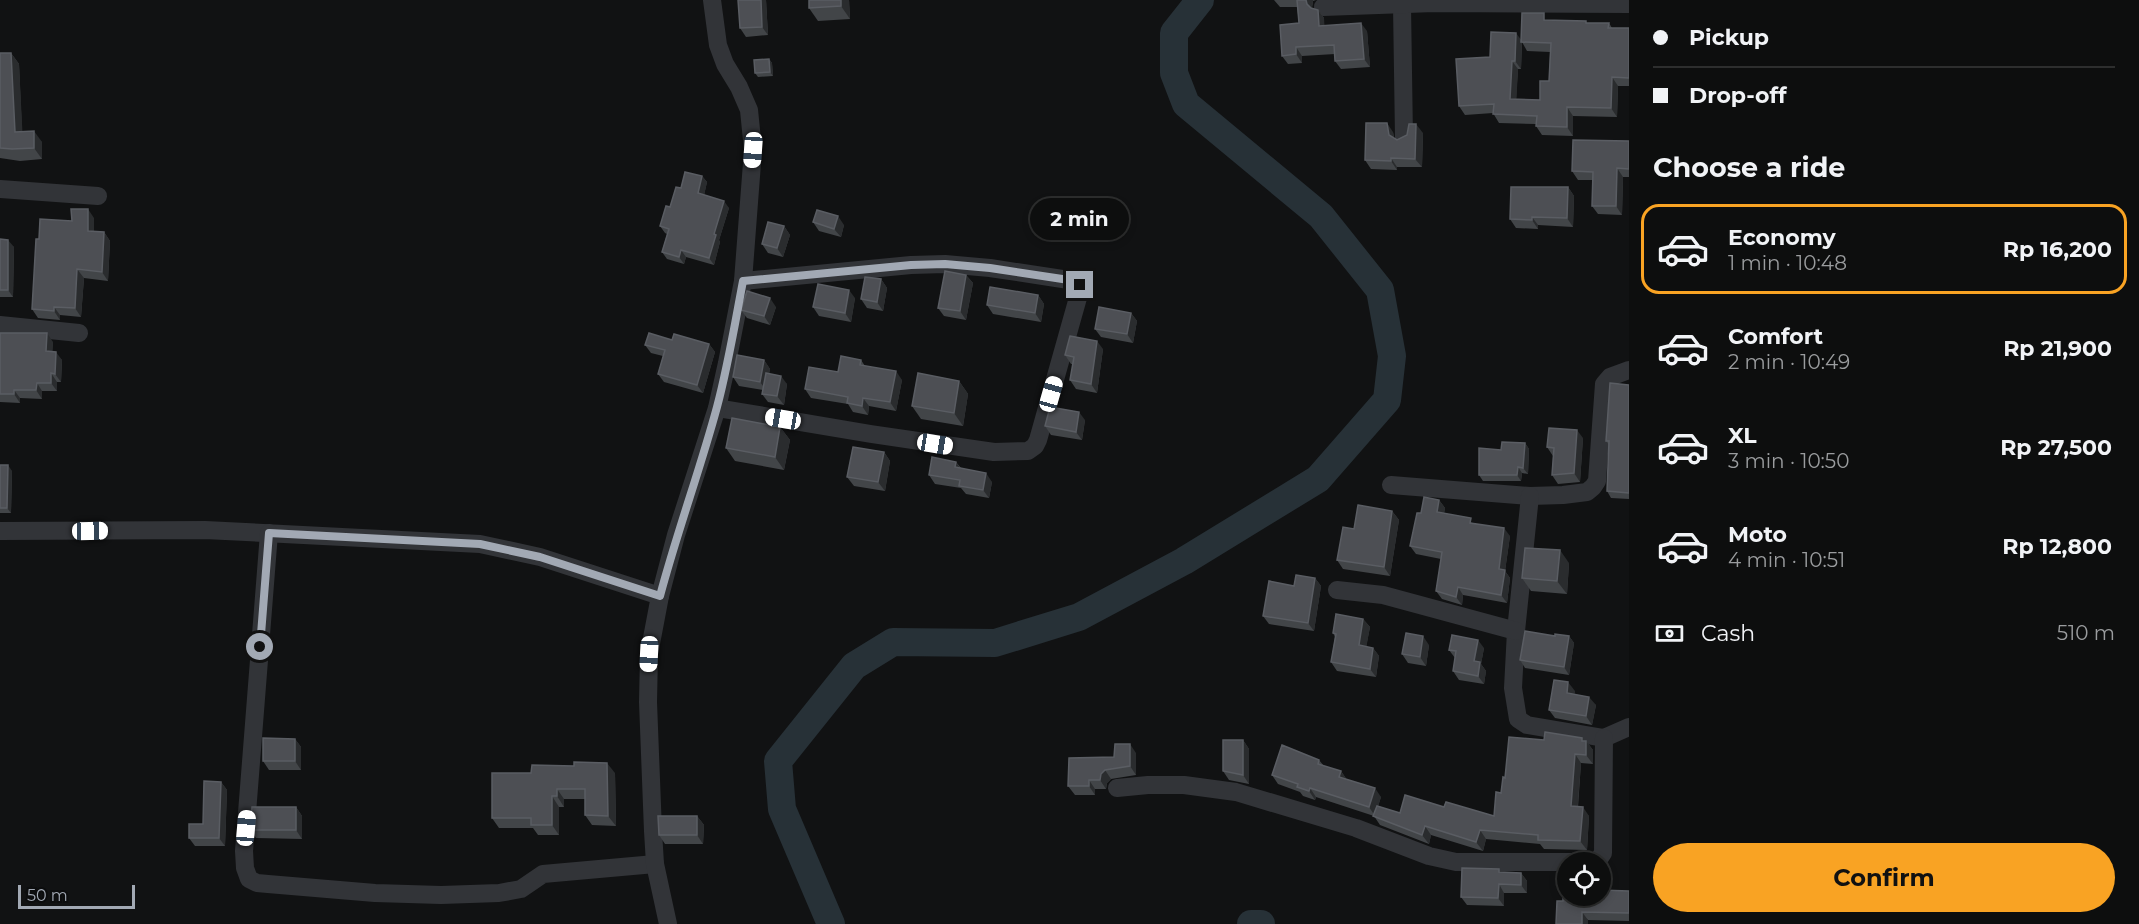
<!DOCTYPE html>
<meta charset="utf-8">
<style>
:root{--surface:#0d0e0e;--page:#1b1c1c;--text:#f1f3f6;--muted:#9a9c9e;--line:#2d2e2e;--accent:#f9a323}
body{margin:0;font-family:Montserrat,sans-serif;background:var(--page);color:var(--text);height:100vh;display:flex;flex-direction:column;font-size:22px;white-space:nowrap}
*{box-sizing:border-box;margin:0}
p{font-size:20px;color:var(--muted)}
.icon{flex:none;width:33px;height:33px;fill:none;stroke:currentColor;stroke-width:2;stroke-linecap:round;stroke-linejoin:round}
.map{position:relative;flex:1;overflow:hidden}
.drawer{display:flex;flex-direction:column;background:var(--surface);width:510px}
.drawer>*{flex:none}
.hud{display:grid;align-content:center;height:132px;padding:0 24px;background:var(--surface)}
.tools{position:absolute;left:1557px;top:852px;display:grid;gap:12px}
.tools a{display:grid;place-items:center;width:54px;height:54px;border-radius:50%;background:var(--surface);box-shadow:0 3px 9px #0003,0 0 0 2px var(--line);font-size:30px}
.scale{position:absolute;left:18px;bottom:15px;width:117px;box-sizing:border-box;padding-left:6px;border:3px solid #a2a9b4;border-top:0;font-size:16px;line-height:21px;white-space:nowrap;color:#a2a9b4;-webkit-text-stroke:4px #0c0d0e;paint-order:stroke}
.end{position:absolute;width:27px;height:27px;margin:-14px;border:8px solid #a2a9b4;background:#111;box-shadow:0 0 0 3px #111}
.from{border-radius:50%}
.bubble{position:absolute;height:42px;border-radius:21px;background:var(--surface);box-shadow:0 3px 9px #0003,0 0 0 2px var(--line);font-size:20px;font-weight:700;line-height:42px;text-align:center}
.car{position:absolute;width:18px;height:36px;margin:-18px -9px;border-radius:8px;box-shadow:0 0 4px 2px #0007;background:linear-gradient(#fff 24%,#345 0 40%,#fff 0 76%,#345 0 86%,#fff 0)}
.hud b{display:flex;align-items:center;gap:21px;height:57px;font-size:22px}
.hud b+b{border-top:2px solid var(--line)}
.hud i{width:15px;height:15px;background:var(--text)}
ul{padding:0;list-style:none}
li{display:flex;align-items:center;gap:18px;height:90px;margin:0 12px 9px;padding:0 12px;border:3px solid transparent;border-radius:18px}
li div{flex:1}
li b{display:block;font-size:22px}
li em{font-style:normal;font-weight:700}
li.selected{border-color:var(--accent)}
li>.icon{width:54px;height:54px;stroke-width:1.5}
h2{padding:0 24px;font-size:27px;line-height:72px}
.pay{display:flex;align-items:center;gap:15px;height:66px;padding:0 24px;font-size:22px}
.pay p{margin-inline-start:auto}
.button{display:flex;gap:12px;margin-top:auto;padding:12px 24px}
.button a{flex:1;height:69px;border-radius:36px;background:var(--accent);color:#111;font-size:24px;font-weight:700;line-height:69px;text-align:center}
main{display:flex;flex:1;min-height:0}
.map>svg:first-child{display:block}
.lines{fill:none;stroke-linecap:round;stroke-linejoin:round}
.river{stroke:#273137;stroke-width:28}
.street{stroke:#323438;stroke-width:18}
.wall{fill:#424548;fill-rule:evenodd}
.shaded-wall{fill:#2a2c2e}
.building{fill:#4d4f54;stroke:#5a5d63;stroke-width:1.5}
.route{stroke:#a2a9b4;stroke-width:8}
</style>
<main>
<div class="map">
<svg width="1629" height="924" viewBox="0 0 1629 924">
<rect width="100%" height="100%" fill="#111213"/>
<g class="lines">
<g class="river">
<path d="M 831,924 L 782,809 L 778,761 L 854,666 L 893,642 L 995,643 L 1079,617 L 1184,561 L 1318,479 L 1387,400 L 1392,356 L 1380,290 L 1321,216 L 1186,104 L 1174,73 L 1174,33 L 1200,0"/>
<path d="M 1251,924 L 1261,924"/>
</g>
<g class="street">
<path d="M 1402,5 L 1404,138"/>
<path d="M 1323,7 L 1434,3 L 1629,4"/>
<path d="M 0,189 L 98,196"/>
<path d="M 0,325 L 79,333"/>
<path d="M 717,408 L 871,434 L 994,452 L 1028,451 L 1035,446 L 1038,440 L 1081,287 L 1077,283 L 1069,280 L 990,268 L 945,264 L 911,265 L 743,281"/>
<path d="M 1391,485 L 1530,496 L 1563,495 L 1587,492 L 1593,487 L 1597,481 L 1604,384 L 1610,377 L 1629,370"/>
<path d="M 1530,496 L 1516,631 L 1513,688 L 1518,719 L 1527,725 L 1604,738 L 1629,727"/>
<path d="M 0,531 L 205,530 L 480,544 L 540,557 L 660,596"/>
<path d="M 269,533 L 244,851 L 245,868 L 249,879 L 257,883 L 268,884 L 375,893 L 441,895 L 499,893 L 521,889 L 543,874 L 655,864"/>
<path d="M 1337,590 L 1383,595 L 1516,631"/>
<path d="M 1117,788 L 1148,785 L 1184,785 L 1236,792 L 1356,828 L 1429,856 L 1456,862 L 1593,862 L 1599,859 L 1603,853 L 1604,738"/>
<path d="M 668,924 L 655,864 L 653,831 L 648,702 L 649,654 L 660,596 L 676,535 L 717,408 L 727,363 L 743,281 L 753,150 L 749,110 L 739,87 L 725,64 L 718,45 L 712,0"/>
</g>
</g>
<g class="wall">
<path d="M 738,0 L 766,0 L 768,35 L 746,37 L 740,28 Z"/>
<path d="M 809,0 L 849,0 L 850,19 L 818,21 L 809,8 Z"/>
<path d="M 1274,0 L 1316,0 L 1313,1 L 1312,8 L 1318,10 L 1324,18 L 1324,25 L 1367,31 L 1370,67 L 1341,69 L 1335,61 L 1335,54 L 1302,56 L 1302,63 L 1288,64 L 1282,56 L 1299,23 L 1297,7 L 1280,7 Z"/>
<path d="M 1548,20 L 1587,23 L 1609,23 L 1612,28 L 1629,28 L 1629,86 L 1618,86 L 1617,117 L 1573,116 L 1573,136 L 1542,135 L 1536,126 L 1536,124 L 1499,123 L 1493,113 L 1465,115 L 1459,106 L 1521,41 ZM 1522,42 L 1527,51 L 1550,52 L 1549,81 L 1540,100 L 1516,99 L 1518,69 L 1521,69 Z"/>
<path d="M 0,53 L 11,53 L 19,64 L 22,131 L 42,142 L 42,159 L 20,161 L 0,158 Z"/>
<path d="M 769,59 L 772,63 L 773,76 L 758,77 L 755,73 Z"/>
<path d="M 1393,132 L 1394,138 L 1397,140 L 1423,133 L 1422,167 L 1397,167 L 1397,170 L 1371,169 L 1365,160 Z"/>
<path d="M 1629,141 L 1629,177 L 1623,177 L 1622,215 L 1598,214 L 1592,206 L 1593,180 L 1578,180 L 1572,171 Z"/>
<path d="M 702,176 L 707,182 L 704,195 L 729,208 L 719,240 L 720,242 L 714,265 L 686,257 L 684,264 L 667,259 L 662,252 L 667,234 L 665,233 L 660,226 L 681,188 Z"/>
<path d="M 1568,187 L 1574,196 L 1573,227 L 1538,225 L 1538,229 L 1516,228 L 1510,219 Z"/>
<path d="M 94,218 L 94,231 L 104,232 L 110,241 L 108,281 L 84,278 L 81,317 L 60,315 L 60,320 L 38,318 L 32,309 L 39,239 L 72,221 Z"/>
<path d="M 813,222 L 844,225 L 841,237 L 819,231 Z"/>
<path d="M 784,226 L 790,235 L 783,257 L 768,253 L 762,244 Z"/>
<path d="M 0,239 L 14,247 L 13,297 L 0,297 Z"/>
<path d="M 966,275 L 973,283 L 966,320 L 944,316 L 938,308 Z"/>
<path d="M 881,279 L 887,288 L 883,311 L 867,308 L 861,299 Z"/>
<path d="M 1038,295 L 1044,304 L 1041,322 L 993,314 L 987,305 Z"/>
<path d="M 855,298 L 851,322 L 819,316 L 813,307 Z"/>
<path d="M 776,307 L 770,325 L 747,318 L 741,310 Z"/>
<path d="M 1131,313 L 1137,321 L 1133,343 L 1101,337 L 1095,329 Z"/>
<path d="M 0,333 L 53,342 L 52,352 L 62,360 L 61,382 L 57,382 L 57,391 L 42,391 L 42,399 L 20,398 L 20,403 L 0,402 Z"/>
<path d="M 709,344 L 715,352 L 703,393 L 664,382 L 658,374 L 663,356 L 651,353 L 645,345 Z"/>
<path d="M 1103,349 L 1097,393 L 1076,389 L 1070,380 L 1073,364 L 1071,364 L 1065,355 Z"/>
<path d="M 764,360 L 770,369 L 769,374 L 787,384 L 784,405 L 768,402 L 762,394 L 763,390 L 739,386 L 733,377 Z"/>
<path d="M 861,360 L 865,366 L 902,380 L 896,411 L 869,406 L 868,415 L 853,412 L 848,404 L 811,398 L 805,389 Z"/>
<path d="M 959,381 L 968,394 L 963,426 L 921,419 L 912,406 Z"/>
<path d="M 1629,385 L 1629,499 L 1611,498 L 1607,491 L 1609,445 L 1606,441 Z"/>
<path d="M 1085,420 L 1082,440 L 1051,435 L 1045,426 Z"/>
<path d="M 780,427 L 790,440 L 784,470 L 735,461 L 726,448 Z"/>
<path d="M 1583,438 L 1580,482 L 1558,484 L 1552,475 L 1553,456 L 1547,447 Z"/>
<path d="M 1525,443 L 1529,449 L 1528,474 L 1522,473 L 1521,481 L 1483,481 L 1479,475 L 1501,450 Z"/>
<path d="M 884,452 L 890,461 L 885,491 L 854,486 L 847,477 Z"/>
<path d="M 956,462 L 961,468 L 992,482 L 989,498 L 966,494 L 961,488 L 935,484 L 929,475 Z"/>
<path d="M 0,465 L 12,471 L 11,513 L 0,513 Z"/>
<path d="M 1439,500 L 1445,508 L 1444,513 L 1510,536 L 1505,571 L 1510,578 L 1507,603 L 1463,595 L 1462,605 L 1442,599 L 1436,591 L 1441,559 L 1416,554 L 1410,546 L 1421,513 Z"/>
<path d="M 1392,511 L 1399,520 L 1390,576 L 1343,569 L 1337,560 L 1354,529 Z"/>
<path d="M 1569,563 L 1567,594 L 1531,591 L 1522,578 Z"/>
<path d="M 1315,578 L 1321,586 L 1314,631 L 1269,624 L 1263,616 L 1294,586 Z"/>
<path d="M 1363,619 L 1370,627 L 1366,647 L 1373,648 L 1379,656 L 1376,677 L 1337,671 L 1331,662 L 1335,637 L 1333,633 Z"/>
<path d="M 1555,636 L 1569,636 L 1574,643 L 1569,675 L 1525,668 L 1520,660 Z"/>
<path d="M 1429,645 L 1426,666 L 1408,663 L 1402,654 Z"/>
<path d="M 1484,648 L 1481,664 L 1486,671 L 1484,684 L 1459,680 L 1453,671 L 1455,658 L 1449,650 Z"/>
<path d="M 1575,691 L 1574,694 L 1596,705 L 1592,725 L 1555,718 L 1549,710 Z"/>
<path d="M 1582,738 L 1584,741 L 1586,741 L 1593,750 L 1593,764 L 1581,763 L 1578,807 L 1589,816 L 1587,850 L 1544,849 L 1540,844 L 1486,839 L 1483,851 L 1431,835 L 1429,844 L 1380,825 L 1374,816 L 1316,797 L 1315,800 L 1303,796 L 1300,792 L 1278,784 L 1272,775 L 1319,760 L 1324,766 L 1341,771 L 1347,780 L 1381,797 L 1378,806 L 1400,813 L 1444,807 L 1494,816 L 1505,778 L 1544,740 Z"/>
<path d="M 295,739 L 301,747 L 301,770 L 269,770 L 263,761 Z"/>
<path d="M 1243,740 L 1249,749 L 1249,784 L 1229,780 L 1223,771 Z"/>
<path d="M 1136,753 L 1136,775 L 1111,779 L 1107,783 L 1106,789 L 1095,789 L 1095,795 L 1075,795 L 1068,786 L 1114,757 Z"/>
<path d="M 492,773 L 615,773 L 616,826 L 592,825 L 585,815 L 585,799 L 564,799 L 564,807 L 559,807 L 559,835 L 538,835 L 533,828 L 499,828 L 492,818 Z"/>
<path d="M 221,782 L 227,790 L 225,846 L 195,846 L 189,838 L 203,824 Z"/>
<path d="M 296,807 L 302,816 L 302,839 L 256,838 L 250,830 Z"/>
<path d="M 697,816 L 704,825 L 703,844 L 665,844 L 659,835 Z"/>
<path d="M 1502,872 L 1521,873 L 1527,881 L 1527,893 L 1504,893 L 1504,906 L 1467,905 L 1461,897 Z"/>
<path d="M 1629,891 L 1629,921 L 1588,920 L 1563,901 L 1568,896 Z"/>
</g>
<g class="shaded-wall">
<path d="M 761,0 L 766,0 L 768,35 L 762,27 Z"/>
<path d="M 841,0 L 849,0 L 850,19 L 841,6 Z"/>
<path d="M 1306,0 L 1313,0 L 1313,1 L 1312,7 L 1313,12 L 1307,4 Z"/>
<path d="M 1318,10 L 1324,18 L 1325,34 L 1319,26 Z"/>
<path d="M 1361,23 L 1367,31 L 1370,67 L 1364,59 Z"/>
<path d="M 1516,33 L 1522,41 L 1521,69 L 1515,61 Z"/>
<path d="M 1296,47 L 1302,56 L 1302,63 L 1296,54 Z"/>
<path d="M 11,53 L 19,64 L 23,143 L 15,132 Z"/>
<path d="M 769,59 L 772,63 L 773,76 L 770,72 Z"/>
<path d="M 1512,61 L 1518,69 L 1516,108 L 1510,99 Z"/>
<path d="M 1612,77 L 1618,86 L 1617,117 L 1611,108 Z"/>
<path d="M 1567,107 L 1573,116 L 1573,136 L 1567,127 Z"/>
<path d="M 1387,123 L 1393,132 L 1395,144 L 1389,135 Z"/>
<path d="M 1416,124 L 1423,133 L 1422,167 L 1415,159 Z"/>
<path d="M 34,131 L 42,142 L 42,159 L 34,148 Z"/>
<path d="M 1391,158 L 1397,167 L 1397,170 L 1391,161 Z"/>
<path d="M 1617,168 L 1623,177 L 1622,215 L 1616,206 Z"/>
<path d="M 702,176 L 707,182 L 703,200 L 698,193 Z"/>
<path d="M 1568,187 L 1574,196 L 1573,227 L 1567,218 Z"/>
<path d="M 724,201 L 729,208 L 719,240 L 720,242 L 714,265 L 709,258 L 714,234 Z"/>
<path d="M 88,209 L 94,218 L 94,240 L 88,231 Z"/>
<path d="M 838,216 L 844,225 L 841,237 L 834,229 Z"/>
<path d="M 1532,217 L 1538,225 L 1538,229 L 1532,220 Z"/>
<path d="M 784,226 L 790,235 L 783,257 L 777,248 Z"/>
<path d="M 104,232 L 110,241 L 108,281 L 102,272 Z"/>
<path d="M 8,240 L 14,247 L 13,297 L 8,290 Z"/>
<path d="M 681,250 L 686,257 L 684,264 L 679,257 Z"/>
<path d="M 77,269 L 84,278 L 81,317 L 75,308 Z"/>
<path d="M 966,275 L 973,283 L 966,320 L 960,311 Z"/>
<path d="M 881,279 L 887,288 L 883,311 L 877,302 Z"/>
<path d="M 849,290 L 855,298 L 851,322 L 845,313 Z"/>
<path d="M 1038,295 L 1044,304 L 1041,322 L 1035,313 Z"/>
<path d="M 770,298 L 776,307 L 770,325 L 764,316 Z"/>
<path d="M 54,307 L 60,315 L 60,320 L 54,311 Z"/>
<path d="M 1131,313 L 1137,321 L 1133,343 L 1127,334 Z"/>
<path d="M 47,333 L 53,342 L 52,360 L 46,351 Z"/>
<path d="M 1097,341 L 1103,349 L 1097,393 L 1091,384 Z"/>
<path d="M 709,344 L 715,352 L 703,393 L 697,385 Z"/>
<path d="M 56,352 L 62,360 L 61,382 L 55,374 Z"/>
<path d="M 764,360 L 770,369 L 766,390 L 760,382 Z"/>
<path d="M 896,371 L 902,380 L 896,411 L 890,402 Z"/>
<path d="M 51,373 L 57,382 L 57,391 L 51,383 Z"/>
<path d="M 781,376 L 787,384 L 784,405 L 777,396 Z"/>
<path d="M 959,381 L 968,394 L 963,426 L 954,413 Z"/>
<path d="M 37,383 L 42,391 L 42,399 L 36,390 Z"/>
<path d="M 14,390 L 20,398 L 20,403 L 14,394 Z"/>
<path d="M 863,398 L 869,406 L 868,415 L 862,406 Z"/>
<path d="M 1079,412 L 1085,420 L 1082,440 L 1076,432 Z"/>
<path d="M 780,427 L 790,440 L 784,470 L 775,457 Z"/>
<path d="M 1577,430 L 1583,438 L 1580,482 L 1574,473 Z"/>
<path d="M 1525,443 L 1529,449 L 1528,474 L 1523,468 Z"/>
<path d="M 884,452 L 890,461 L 885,491 L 878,482 Z"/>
<path d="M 956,462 L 962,471 L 955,467 Z"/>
<path d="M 8,465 L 12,471 L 11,513 L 7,508 Z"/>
<path d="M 1518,467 L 1522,473 L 1521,481 L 1517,475 Z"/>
<path d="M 986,473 L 992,482 L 989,498 L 983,490 Z"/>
<path d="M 1439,500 L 1445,508 L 1443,520 L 1437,512 Z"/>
<path d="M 1392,511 L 1399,520 L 1390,576 L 1384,567 Z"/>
<path d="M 1504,528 L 1510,536 L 1505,571 L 1510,578 L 1507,603 L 1501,595 L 1499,569 Z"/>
<path d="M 1560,550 L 1569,563 L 1567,594 L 1557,581 Z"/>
<path d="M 1315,578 L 1321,586 L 1314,631 L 1308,623 Z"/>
<path d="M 1458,587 L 1463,595 L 1462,605 L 1456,597 Z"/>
<path d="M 1363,619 L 1370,627 L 1365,654 L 1359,645 Z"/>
<path d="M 1423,636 L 1429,645 L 1426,666 L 1420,657 Z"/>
<path d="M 1569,636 L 1574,643 L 1569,675 L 1564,667 Z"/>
<path d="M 1478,640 L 1484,648 L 1481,664 L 1486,671 L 1484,684 L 1478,676 L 1474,661 Z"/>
<path d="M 1373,648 L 1379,656 L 1376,677 L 1370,669 Z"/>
<path d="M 1568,682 L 1575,691 L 1573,701 L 1567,693 Z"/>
<path d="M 1589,697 L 1596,705 L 1592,725 L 1586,716 Z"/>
<path d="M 1582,738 L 1586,744 L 1586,741 L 1593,750 L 1593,764 L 1586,755 L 1582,741 Z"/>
<path d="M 295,739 L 301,747 L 301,770 L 295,761 Z"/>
<path d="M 1243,740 L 1249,749 L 1249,784 L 1243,775 Z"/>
<path d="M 1130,744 L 1136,753 L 1136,775 L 1130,766 Z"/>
<path d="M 1575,754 L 1581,763 L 1577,815 L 1571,806 Z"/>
<path d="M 607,763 L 615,773 L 616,826 L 608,816 Z"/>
<path d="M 1105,770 L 1111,779 L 1107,783 L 1106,789 L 1100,780 L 1101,774 Z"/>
<path d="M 1341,771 L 1347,780 L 1339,777 Z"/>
<path d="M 1089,780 L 1095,789 L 1095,795 L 1089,786 Z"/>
<path d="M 221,782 L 227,790 L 225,846 L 219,838 Z"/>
<path d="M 1310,788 L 1316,797 L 1315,800 L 1309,791 Z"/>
<path d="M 1375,788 L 1381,797 L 1375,816 L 1369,807 Z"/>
<path d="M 557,789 L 564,799 L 564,807 L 557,796 Z"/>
<path d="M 552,796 L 559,807 L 559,835 L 552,825 Z"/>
<path d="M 296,807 L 302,816 L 302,839 L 296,830 Z"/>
<path d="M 1583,807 L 1589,816 L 1587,850 L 1580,841 Z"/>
<path d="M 697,816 L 704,825 L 703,844 L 697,835 Z"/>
<path d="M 1425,826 L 1431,835 L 1429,844 L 1422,835 Z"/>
<path d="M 1480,830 L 1486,839 L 1483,851 L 1476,842 Z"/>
<path d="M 1521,873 L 1527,881 L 1527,893 L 1521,885 Z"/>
<path d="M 1499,884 L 1504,893 L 1504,906 L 1498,898 Z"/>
<path d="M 1582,912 L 1588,920 L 1588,924 L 1582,924 Z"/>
</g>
<g class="building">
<path d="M 738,0 L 761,0 L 762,27 L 740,28 Z"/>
<path d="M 809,0 L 841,0 L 841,6 L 809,8 Z"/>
<path d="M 1297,0 L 1306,0 L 1307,4 L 1311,8 L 1318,10 L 1319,26 L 1361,23 L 1364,59 L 1335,61 L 1334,45 L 1296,47 L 1296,54 L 1282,56 L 1280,25 L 1299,23 Z"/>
<path d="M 1522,13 L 1544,13 L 1544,20 L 1586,21 L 1586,23 L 1609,23 L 1608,28 L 1629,28 L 1629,78 L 1612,77 L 1611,108 L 1567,107 L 1567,127 L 1536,126 L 1537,116 L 1493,114 L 1494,104 L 1459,106 L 1456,59 L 1490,57 L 1491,32 L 1516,33 L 1515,61 L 1512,61 L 1510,99 L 1540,100 L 1540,81 L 1549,81 L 1551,43 L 1521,42 Z"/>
<path d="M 0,53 L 11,53 L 15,132 L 34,131 L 34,148 L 12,149 L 0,148 Z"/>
<path d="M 769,59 L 770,72 L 755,73 L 754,60 Z"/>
<path d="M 1366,123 L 1387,123 L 1389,135 L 1397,140 L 1407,135 L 1409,124 L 1416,124 L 1415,159 L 1391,158 L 1391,161 L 1365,160 Z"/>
<path d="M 1573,140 L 1629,141 L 1629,169 L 1617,168 L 1616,206 L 1592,206 L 1593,172 L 1572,171 Z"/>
<path d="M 685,172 L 702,176 L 698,193 L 724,201 L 714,234 L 716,235 L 709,258 L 681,250 L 679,257 L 662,252 L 669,229 L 660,226 L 666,206 L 670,207 L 676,187 L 681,188 Z"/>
<path d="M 1511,187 L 1568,187 L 1567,218 L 1532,217 L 1532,220 L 1510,219 Z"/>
<path d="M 71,209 L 88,209 L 88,231 L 104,232 L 102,272 L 77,269 L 75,308 L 54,307 L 54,311 L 32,309 L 36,239 L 39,239 L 40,219 L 72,221 Z"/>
<path d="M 817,210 L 838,216 L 834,229 L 813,222 Z"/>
<path d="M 768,222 L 784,226 L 777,248 L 762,244 Z"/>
<path d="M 0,239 L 8,240 L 8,290 L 0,290 Z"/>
<path d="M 945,271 L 966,275 L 960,311 L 938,308 Z"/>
<path d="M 865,277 L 881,279 L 877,302 L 861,299 Z"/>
<path d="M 818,284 L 849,290 L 845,313 L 813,307 Z"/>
<path d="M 990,287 L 1038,295 L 1035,313 L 987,305 Z"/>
<path d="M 747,291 L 770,298 L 764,316 L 741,310 Z"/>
<path d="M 1099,307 L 1131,313 L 1127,334 L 1095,329 Z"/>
<path d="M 0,333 L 47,333 L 46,351 L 56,352 L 55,374 L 51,373 L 51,383 L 37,383 L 36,390 L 14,390 L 14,394 L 0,394 Z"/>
<path d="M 649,333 L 672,340 L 674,334 L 709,344 L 697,385 L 658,374 L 665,350 L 645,345 Z"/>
<path d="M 1070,336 L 1097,341 L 1091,384 L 1070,380 L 1074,357 L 1065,355 Z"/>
<path d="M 737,355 L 764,360 L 760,382 L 733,377 Z"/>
<path d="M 841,356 L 861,360 L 860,365 L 896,371 L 890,402 L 863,398 L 862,406 L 847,403 L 848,397 L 805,389 L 809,367 L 838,372 Z"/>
<path d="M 766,373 L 781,376 L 777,396 L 762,394 Z"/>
<path d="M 918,373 L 959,381 L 954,413 L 912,406 Z"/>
<path d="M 1610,383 L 1629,385 L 1629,493 L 1607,491 L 1609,441 L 1606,441 Z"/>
<path d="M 1050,407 L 1079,412 L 1076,432 L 1045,426 Z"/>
<path d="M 732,418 L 780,427 L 775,457 L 726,448 Z"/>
<path d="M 1549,428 L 1577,430 L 1574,473 L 1552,475 L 1554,448 L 1547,447 Z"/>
<path d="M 1502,442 L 1525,443 L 1523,468 L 1518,467 L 1517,475 L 1479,475 L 1479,448 L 1501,450 Z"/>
<path d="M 853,447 L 884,452 L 878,482 L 847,477 Z"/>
<path d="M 932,457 L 956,462 L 955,467 L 986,473 L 983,490 L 959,486 L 960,480 L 929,475 Z"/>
<path d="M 0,465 L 8,465 L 7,508 L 0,508 Z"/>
<path d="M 1424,497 L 1439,500 L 1437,512 L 1471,518 L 1470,523 L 1504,528 L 1499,569 L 1505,570 L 1501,595 L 1458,587 L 1456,597 L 1436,591 L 1442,552 L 1410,546 L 1417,513 L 1421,513 Z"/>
<path d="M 1358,505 L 1392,511 L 1384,567 L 1337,560 L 1343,527 L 1354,529 Z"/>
<path d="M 1525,548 L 1560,550 L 1557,581 L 1522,578 Z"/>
<path d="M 1296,575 L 1315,578 L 1308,623 L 1263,616 L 1269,581 L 1294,586 Z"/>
<path d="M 1336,614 L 1363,619 L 1359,645 L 1373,648 L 1370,669 L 1331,662 L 1336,634 L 1333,633 Z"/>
<path d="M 1525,631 L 1555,636 L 1555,634 L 1569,636 L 1564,667 L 1520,660 Z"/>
<path d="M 1406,633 L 1423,636 L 1420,657 L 1402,654 Z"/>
<path d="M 1452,635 L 1478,640 L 1474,661 L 1480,662 L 1478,676 L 1453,671 L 1456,651 L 1449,650 Z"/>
<path d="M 1554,680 L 1568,682 L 1567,693 L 1589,697 L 1586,716 L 1549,710 Z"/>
<path d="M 1545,732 L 1582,738 L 1582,741 L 1586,741 L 1586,755 L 1575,754 L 1571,806 L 1583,807 L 1580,841 L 1538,840 L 1538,835 L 1480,830 L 1476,842 L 1425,826 L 1422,835 L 1373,816 L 1377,806 L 1400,813 L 1405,795 L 1444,807 L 1446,802 L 1494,816 L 1496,792 L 1501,793 L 1503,777 L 1505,778 L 1509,737 L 1544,740 Z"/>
<path d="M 263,738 L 295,739 L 295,761 L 263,761 Z"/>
<path d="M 1223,740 L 1243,740 L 1243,775 L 1223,771 Z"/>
<path d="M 1115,744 L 1130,744 L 1130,766 L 1105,770 L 1101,774 L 1100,780 L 1089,780 L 1089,786 L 1068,786 L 1069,758 L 1114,757 Z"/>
<path d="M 1282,745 L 1319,760 L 1318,764 L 1341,771 L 1339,777 L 1375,788 L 1369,807 L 1310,788 L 1309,791 L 1297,787 L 1298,784 L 1272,775 Z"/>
<path d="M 574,762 L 607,763 L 608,816 L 585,815 L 585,789 L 557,789 L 557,796 L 552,796 L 552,825 L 531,825 L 531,818 L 492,818 L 492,773 L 531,773 L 532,765 L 574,766 Z"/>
<path d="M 204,781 L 221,782 L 219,838 L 189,838 L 189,824 L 203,824 Z"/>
<path d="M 252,807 L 296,807 L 296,830 L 250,830 Z"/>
<path d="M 658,816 L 697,816 L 697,835 L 659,835 Z"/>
<path d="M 1564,867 L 1568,867 L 1568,896 L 1600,896 L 1600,890 L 1629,891 L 1629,913 L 1582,912 L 1582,924 L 1556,924 L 1557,901 L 1563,901 Z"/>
<path d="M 1462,868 L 1499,869 L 1499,872 L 1521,873 L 1521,885 L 1499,884 L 1498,898 L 1461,897 Z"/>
</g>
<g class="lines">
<path class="route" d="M 260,647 L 269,533 L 480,544 L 540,557 L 660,596 C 677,532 700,470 717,407 C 728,366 735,323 743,281 L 911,265 L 945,264 L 990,268 L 1069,280 L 1080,285"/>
</g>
</svg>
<div class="tools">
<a><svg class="icon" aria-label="locate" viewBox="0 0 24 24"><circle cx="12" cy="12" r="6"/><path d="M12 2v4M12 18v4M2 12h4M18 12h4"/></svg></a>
</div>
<div class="scale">50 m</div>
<i class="end from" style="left:260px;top:647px"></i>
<i class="end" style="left:1080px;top:285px"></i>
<div class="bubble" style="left:1030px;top:198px;width:99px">2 min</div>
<i class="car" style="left:753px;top:150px;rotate:184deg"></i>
<i class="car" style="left:1051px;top:394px;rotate:16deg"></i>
<i class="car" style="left:783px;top:419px;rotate:280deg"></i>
<i class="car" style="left:935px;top:444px;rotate:99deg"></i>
<i class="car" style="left:90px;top:531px;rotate:89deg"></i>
<i class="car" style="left:649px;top:654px;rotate:183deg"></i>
<i class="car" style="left:246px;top:828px;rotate:5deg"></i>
</div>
<section class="drawer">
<div class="hud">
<b><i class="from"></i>Pickup</b>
<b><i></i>Drop-off</b>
</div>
<h2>Choose a ride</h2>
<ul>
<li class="selected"><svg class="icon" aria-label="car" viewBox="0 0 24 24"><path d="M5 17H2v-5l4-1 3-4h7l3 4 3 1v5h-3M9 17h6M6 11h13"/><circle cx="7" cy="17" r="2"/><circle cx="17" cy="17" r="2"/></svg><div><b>Economy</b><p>1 min · 10:48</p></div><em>Rp 16,200</em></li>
<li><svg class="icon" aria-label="car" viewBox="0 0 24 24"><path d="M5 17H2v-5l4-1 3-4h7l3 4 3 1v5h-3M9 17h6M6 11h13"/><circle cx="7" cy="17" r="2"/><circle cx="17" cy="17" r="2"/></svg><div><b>Comfort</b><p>2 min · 10:49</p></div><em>Rp 21,900</em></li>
<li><svg class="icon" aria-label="car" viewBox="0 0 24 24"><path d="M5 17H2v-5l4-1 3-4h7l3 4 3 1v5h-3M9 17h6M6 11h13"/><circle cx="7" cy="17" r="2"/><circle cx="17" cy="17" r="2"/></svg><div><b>XL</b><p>3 min · 10:50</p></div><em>Rp 27,500</em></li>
<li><svg class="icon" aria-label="car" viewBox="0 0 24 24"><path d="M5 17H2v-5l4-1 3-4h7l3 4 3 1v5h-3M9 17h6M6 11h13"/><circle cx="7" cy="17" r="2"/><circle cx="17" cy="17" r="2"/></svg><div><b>Moto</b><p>4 min · 10:51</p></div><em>Rp 12,800</em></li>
</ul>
<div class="pay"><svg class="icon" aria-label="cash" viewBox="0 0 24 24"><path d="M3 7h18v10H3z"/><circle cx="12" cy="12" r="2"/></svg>Cash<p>510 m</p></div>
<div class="button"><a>Confirm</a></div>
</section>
</main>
